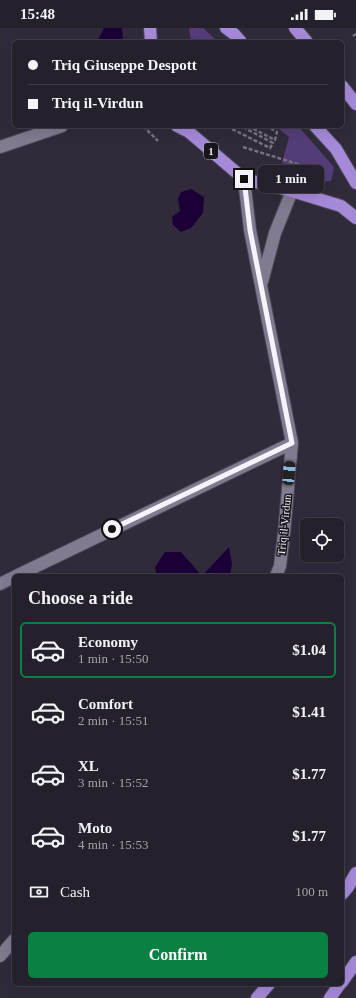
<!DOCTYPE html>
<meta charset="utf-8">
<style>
:root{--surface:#24202c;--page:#2c2834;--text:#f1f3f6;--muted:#a3a3a9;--line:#413e48;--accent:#0b8043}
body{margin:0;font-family:Georgia,serif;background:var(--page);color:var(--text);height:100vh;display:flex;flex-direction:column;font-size:15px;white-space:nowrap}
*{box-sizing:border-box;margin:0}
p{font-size:13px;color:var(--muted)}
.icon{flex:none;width:22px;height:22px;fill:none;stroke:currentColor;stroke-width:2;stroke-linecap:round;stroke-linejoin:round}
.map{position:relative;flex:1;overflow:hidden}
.drawer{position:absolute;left:12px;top:546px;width:332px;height:412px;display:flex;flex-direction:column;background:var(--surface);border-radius:6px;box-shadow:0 4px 16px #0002,0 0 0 1px var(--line)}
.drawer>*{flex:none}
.hud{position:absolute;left:12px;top:12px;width:332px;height:88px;border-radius:6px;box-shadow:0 4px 16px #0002,0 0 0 1px var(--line);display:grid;align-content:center;height:88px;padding:0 16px;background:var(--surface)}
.fabs{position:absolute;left:300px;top:490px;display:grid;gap:8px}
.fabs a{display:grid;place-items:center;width:44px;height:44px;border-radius:6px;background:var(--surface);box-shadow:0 4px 16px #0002,0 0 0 1px var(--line);font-size:20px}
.end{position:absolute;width:18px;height:18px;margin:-9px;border:5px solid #f6f3fe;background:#111;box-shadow:0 0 0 2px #111}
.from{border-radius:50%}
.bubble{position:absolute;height:28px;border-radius:6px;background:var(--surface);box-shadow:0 4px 16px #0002,0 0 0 1px var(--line);font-size:13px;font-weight:600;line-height:28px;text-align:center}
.car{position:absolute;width:12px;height:24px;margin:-12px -6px;border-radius:5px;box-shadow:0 0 3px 1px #0007;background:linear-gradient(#222 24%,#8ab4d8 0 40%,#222 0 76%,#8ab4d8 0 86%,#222 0)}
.hud b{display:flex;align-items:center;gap:14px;height:38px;font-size:15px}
.hud b+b{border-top:1px solid var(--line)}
.hud i{width:10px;height:10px;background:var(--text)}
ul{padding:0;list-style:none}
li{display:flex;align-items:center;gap:12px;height:56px;margin:0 8px 6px;padding:0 8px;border:2px solid transparent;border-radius:6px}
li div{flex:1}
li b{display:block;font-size:15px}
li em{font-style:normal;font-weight:600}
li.current{border-color:var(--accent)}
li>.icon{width:36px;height:36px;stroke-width:1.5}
h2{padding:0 16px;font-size:18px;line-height:48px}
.pay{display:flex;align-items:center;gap:10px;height:44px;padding:0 16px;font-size:15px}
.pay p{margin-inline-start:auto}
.cta{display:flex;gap:8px;margin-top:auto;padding:8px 16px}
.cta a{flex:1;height:46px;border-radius:6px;background:var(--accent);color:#fff;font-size:16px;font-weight:600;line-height:46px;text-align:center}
.status{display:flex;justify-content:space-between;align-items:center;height:28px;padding:0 20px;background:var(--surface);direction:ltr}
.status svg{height:11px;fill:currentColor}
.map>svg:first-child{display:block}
.green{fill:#543e7a}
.water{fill:#1b0038}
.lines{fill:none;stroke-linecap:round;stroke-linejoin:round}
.minor-casing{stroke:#4d4957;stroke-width:14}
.trunk-casing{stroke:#4d4957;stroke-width:14}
.path{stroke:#777281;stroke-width:2.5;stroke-dasharray:4 2;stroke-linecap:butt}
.minor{stroke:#817b90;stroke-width:12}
.trunk{stroke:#a68ada;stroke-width:12}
.route{stroke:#f6f3fe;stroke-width:5}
.labels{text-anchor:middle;stroke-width:3;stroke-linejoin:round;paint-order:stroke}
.shield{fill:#17141c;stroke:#b3b0ba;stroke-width:1}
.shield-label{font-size:10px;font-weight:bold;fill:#f6f3fe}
.street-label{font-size:11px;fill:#f6f3fe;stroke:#17141c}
</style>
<div class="status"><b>15:48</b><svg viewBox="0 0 49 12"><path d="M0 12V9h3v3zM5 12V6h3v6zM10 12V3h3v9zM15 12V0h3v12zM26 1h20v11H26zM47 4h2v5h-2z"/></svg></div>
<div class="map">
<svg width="356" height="970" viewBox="0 0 356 970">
<rect width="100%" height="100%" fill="#302a3b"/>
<g class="green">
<path d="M 189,0 L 203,0 L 218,14 L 191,14 Z"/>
<path d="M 275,98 L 298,98 L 334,139 L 331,153 L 312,154 L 314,146 L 282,135 L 289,109 Z"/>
</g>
<g class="water">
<path d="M 104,0 L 122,0 L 123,14 L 97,14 Z"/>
<path d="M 191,161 L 204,169 L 203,185 L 191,200 L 181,204 L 173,197 L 172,189 L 180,183 L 178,171 L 181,164 Z"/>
<path d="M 229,519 L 232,536 L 230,548 L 157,548 L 155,539 L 165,524 L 181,524 L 202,548 Z"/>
</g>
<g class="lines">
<defs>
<g id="minor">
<path d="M 0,119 L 62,98"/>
<path d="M 244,151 L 250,202 L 292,415 L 284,506 L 280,538 L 276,548"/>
<path d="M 262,254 L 275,205 L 292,163"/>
<path d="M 16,548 L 292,415"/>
<path d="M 0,556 L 14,549"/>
<path d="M 0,928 L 14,912"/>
</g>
<g id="trunk">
<path d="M 150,0 L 151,14"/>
<path d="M 226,0 L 234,6 L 241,14"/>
<path d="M 295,0 L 307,14"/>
<path d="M 342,58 L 356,76"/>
<path d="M 177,98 L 189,104 L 244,151 L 292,163 L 341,178 L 356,190"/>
<path d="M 315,98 L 336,121 L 356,155"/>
<path d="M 342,866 L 348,859 L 356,845"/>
<path d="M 342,954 L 356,934"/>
<path d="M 257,970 L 269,956"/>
<path d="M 330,970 L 340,956"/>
</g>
</defs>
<use href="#minor" class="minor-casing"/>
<use href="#trunk" class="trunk-casing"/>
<g class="path">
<path d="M 353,8 L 356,6"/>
<path d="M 143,98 L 158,113"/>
<path d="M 227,98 L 230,100 L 270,120 L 273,115 L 241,98"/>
<path d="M 248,98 L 275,112 L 277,104 L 267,98"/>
<path d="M 243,119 L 304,138 L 302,143"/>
</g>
<use href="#minor" class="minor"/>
<use href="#trunk" class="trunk"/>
</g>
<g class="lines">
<path class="route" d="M 112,501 L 292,415 L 250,202 L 244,151"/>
</g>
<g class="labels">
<rect class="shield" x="204" y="115" width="14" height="16" rx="3"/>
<g class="shield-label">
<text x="211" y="127">1</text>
</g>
<g class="street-label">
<text transform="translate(284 497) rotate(-84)" y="4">Triq il-Virdun</text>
</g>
</g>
</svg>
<div class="fabs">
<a><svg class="icon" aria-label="locate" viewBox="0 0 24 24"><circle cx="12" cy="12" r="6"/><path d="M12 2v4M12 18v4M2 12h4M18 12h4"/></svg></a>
</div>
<i class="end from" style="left:112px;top:501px"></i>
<i class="end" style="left:244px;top:151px"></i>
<div class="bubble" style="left:258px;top:137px;width:66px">1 min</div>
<i class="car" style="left:289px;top:445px;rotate:5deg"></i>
<div class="hud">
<b><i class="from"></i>Triq Giuseppe Despott</b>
<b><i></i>Triq il-Virdun</b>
</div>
<section class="drawer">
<h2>Choose a ride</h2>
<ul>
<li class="current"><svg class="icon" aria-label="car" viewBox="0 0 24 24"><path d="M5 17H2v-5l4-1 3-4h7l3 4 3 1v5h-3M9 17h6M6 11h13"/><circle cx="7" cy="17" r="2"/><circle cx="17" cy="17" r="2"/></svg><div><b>Economy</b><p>1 min · 15:50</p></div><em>$1.04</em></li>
<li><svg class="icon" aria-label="car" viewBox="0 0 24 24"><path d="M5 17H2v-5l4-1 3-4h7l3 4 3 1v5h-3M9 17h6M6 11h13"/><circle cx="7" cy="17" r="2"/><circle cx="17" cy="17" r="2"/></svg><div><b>Comfort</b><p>2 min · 15:51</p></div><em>$1.41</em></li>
<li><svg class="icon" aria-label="car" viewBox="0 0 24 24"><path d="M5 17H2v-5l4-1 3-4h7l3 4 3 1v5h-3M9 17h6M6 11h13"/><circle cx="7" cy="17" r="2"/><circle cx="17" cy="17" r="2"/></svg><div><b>XL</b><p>3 min · 15:52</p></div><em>$1.77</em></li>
<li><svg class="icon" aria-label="car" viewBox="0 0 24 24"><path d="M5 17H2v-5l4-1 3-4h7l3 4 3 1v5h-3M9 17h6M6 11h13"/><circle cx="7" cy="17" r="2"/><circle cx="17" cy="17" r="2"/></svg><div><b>Moto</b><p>4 min · 15:53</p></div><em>$1.77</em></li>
</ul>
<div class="pay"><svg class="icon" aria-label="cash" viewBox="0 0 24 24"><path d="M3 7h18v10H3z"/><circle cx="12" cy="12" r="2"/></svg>Cash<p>100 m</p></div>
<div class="cta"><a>Confirm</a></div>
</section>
</div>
